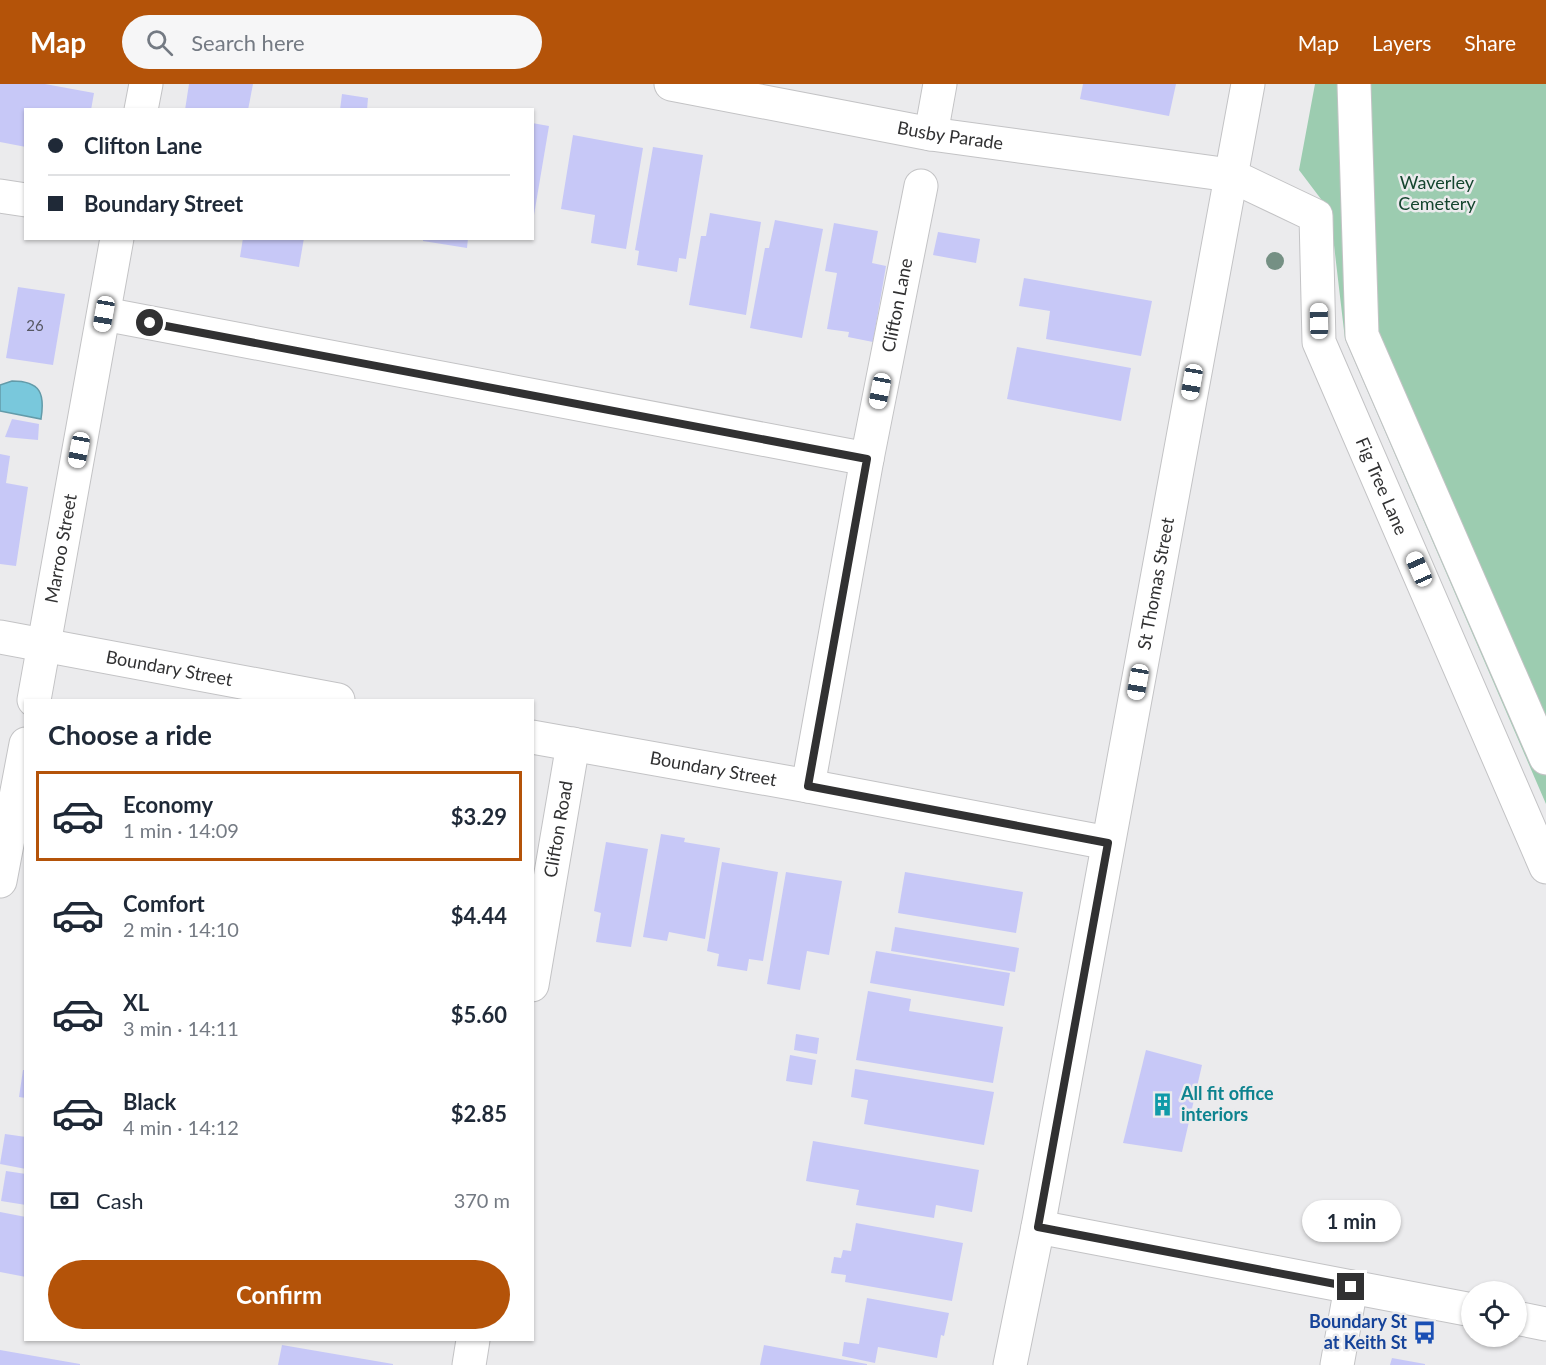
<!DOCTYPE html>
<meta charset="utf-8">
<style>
:root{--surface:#fff;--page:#f6f6f7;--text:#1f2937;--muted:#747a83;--line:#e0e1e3;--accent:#b45309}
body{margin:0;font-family:Lato,sans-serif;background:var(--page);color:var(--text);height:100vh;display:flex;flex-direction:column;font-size:22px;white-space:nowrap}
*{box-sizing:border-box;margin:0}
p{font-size:20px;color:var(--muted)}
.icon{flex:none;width:33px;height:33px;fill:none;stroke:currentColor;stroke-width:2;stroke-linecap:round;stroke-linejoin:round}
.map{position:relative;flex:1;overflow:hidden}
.sheet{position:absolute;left:24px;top:615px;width:510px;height:642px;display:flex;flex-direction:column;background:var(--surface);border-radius:0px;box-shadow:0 2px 4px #0004}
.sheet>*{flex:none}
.hud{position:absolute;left:24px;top:24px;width:510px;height:132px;border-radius:0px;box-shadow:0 2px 4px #0004;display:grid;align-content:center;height:132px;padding:0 24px;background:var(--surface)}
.controls{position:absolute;left:1461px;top:1197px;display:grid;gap:12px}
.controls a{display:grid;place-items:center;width:66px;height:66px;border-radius:50%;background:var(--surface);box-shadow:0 2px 4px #0004;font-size:30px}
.end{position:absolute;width:27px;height:27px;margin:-14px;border:8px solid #313132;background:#fff;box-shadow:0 0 0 3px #fff}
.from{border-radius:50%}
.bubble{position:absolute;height:42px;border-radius:21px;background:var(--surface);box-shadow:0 2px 4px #0004;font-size:20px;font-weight:700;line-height:42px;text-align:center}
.car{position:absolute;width:18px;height:36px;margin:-18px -9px;border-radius:8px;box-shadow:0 0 4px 2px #0007;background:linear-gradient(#fff 24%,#345 0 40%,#fff 0 76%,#345 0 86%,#fff 0)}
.hud b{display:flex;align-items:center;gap:21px;height:57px;font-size:22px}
.hud b+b{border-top:2px solid var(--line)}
.hud i{width:15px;height:15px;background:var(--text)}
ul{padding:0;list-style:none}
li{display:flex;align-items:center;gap:18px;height:90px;margin:0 12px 9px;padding:0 12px;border:3px solid transparent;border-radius:0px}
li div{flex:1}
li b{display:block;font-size:22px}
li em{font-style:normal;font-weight:700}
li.on{border-color:var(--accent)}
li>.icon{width:54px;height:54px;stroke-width:1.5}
h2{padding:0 24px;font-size:27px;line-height:72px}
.pay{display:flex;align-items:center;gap:15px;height:66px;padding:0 24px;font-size:22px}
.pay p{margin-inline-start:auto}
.cta{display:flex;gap:12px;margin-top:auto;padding:12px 24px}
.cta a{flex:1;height:69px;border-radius:36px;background:var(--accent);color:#fff;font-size:24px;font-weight:700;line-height:69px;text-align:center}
header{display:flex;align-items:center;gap:36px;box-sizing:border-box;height:84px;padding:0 30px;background:var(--accent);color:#fff}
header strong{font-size:28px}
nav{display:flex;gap:33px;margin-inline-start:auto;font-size:21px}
.search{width:420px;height:54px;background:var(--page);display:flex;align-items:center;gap:15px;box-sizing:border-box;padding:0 21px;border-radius:33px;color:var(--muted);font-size:22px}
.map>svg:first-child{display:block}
.green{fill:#9cccb0}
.water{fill:#79c8dc;stroke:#639ba9;stroke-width:1.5}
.building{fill:#c7c8f7}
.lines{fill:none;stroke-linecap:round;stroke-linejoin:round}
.minor-casing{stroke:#c3c3c5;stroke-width:35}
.minor{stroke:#fff;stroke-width:33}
.tree{fill:#759084}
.route{stroke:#313132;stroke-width:8}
.labels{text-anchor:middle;stroke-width:5;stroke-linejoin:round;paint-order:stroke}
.number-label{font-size:15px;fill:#565763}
.street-label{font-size:18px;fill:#313132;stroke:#ebebed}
.park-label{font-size:18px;fill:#14452e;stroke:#ebebed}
.culture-label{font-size:18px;font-weight:bold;fill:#0d838f;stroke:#ebebed;text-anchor:start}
.transit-label{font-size:18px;font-weight:bold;fill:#164399;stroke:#ebebed;text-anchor:end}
</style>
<header>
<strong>Map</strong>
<div class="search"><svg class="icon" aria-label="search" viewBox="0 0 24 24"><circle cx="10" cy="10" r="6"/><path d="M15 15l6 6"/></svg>Search here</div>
<nav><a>Map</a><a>Layers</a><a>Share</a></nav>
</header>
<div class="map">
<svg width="1546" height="1281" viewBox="0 0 1546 1281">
<rect width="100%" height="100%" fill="#ebebed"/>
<path class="green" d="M 1315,0 L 1546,0 L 1546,720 L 1345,255 L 1330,127 L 1299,86 Z"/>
<path class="water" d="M 12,297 C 41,297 45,310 41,335 L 0,327 L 0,301 Z"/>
<g class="building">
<path d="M 0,0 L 45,0 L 94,9 L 91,26 L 26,26 L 26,63 L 0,58 Z"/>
<path d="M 189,0 L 253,0 L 248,26 L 185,26 Z"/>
<path d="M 1083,0 L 1176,0 L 1169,32 L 1080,15 Z"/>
<path d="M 342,10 L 368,14 L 367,26 L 340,26 Z"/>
<path d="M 532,39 L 549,42 L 534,131 L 532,130 Z"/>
<path d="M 573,51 L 643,64 L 626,165 L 591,159 L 595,131 L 561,125 Z"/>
<path d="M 653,63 L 703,71 L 686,175 L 679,174 L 677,188 L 637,181 L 639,167 L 635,166 Z"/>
<path d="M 710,129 L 761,138 L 746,231 L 689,221 L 701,152 L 706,152 Z"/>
<path d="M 775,136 L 823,145 L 802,254 L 750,244 L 765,164 L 769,164 Z"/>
<path d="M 834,139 L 878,147 L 872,179 L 886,182 L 873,258 L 848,253 L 849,248 L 827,245 L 837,189 L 825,187 Z"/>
<path d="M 938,148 L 980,155 L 976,179 L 933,171 Z"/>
<path d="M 243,154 L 304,154 L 299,183 L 240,173 Z"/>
<path d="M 423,154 L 468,154 L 467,164 L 423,157 Z"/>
<path d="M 1024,194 L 1152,217 L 1141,272 L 1046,255 L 1050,227 L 1019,222 Z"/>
<path d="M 18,203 L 65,210 L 53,281 L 6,274 Z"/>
<path d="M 1017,263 L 1131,284 L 1121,337 L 1007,315 Z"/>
<path d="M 12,335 L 39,340 L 38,356 L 5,353 Z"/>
<path d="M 0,370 L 10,372 L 6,399 L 28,403 L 16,482 L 0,480 Z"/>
<path d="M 661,750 L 685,754 L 684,758 L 720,764 L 705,855 L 669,848 L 667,857 L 643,853 Z"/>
<path d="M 606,758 L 648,765 L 631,863 L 596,858 L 601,829 L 594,827 Z"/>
<path d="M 722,778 L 778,788 L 763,877 L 749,875 L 747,887 L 717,882 L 719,870 L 707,867 Z"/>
<path d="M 786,788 L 842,797 L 829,871 L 807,867 L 800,906 L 767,900 Z"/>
<path d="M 905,788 L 1023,808 L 1016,849 L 898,829 Z"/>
<path d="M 895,843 L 1019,864 L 1015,888 L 891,867 Z"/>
<path d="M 876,867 L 1010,889 L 1004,922 L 870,899 Z"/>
<path d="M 868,907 L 911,915 L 909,927 L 1003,943 L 993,999 L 856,976 Z"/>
<path d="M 796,950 L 819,954 L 817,970 L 794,966 Z"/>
<path d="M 1146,966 L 1202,981 L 1182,1068 L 1123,1059 Z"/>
<path d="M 790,971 L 816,976 L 812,1001 L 786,997 Z"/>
<path d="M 855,985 L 994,1008 L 984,1061 L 864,1040 L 868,1016 L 851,1013 Z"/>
<path d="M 23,986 L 26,986 L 26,1014 L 19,1013 Z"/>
<path d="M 5,1050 L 26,1053 L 26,1085 L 0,1080 Z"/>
<path d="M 813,1057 L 979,1086 L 972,1128 L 936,1121 L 934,1134 L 856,1121 L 859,1106 L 806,1097 Z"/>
<path d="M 6,1087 L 26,1090 L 26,1121 L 1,1117 Z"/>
<path d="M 0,1128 L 26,1133 L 26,1193 L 0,1188 Z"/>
<path d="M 856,1139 L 963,1159 L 952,1217 L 845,1198 L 846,1191 L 831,1189 L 834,1173 L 841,1174 L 843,1166 L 851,1167 Z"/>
<path d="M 867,1214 L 949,1229 L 944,1252 L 941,1251 L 937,1274 L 878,1263 L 875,1279 L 842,1272 L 844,1258 L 859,1260 Z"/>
<path d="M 282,1261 L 393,1280 L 393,1281 L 278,1281 Z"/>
<path d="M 764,1261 L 867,1280 L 867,1281 L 760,1281 Z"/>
<path d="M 0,1266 L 80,1280 L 80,1281 L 0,1281 Z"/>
<path d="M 1392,1274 L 1425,1280 L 1425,1281 L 1390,1281 Z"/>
</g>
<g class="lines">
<defs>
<g id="minor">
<path id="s1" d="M 671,0 L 931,50 L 1230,91 L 1316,132 L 1319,258 L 1546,783"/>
<path d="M 1354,0 L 1362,251 L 1546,674"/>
<path d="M 141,26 L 146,0"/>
<path d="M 931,50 L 940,0"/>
<path d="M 0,112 L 26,116"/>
<path d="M 104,230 L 867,375"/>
<path id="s2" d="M 0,553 L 338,616"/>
<path id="s3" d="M 34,616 L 117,154"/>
<path id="s4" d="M 532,653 L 808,702 L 1108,759"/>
<path id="s5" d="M 808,702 L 867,375 L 921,102"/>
<path d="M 0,797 L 26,660"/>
<path id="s6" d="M 532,901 L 573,660"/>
<path d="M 1038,1143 L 1472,1226"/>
<path d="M 1516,1234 L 1546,1240"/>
<path d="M 469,1281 L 473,1256"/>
<path id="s7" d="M 1010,1281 L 1038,1143 L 1248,0"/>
<path d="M 1337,1281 L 1351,1203"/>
</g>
</defs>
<use href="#minor" class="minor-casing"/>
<use href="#minor" class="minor"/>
</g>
<circle class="tree" cx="1275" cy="177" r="9"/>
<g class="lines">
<path class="route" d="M 150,239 L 867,375 L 808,702 L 1108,759 L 1038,1143 L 1351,1203"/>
</g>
<defs>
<symbol id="building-bare" viewBox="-9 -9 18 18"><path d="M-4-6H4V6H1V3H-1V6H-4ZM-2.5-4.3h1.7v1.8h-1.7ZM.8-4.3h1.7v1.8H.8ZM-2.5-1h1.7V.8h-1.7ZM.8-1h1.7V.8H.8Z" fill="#0f9aa8" stroke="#ebebed" stroke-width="2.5" paint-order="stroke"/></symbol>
<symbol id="bus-bare" viewBox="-9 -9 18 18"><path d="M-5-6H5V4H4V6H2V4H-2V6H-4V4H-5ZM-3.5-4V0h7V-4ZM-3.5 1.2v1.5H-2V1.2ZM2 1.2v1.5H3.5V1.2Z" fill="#1a4fb4" stroke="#ebebed" stroke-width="2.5" paint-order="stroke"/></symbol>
</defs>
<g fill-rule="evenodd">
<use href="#building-bare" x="1146" y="1004" width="33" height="33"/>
<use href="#bus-bare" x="1408" y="1232" width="33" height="33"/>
</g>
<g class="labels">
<g class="number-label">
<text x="35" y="247">26</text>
</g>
<g class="street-label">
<text dy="6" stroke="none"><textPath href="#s1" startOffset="284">Busby Parade</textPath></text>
<text dy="6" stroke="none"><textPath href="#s5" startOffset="489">Clifton Lane</textPath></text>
<text dy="6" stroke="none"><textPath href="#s1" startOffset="945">Fig Tree Lane</textPath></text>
<text dy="6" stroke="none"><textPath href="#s3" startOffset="154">Marroo Street</textPath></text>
<text dy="6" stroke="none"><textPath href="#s7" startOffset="795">St Thomas Street</textPath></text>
<text dy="6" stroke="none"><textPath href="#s2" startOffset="172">Boundary Street</textPath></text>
<text dy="6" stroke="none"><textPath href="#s4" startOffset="184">Boundary Street</textPath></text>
<text dy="6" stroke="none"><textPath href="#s6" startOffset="158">Clifton Road</textPath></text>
</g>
<g class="park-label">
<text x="1437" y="105">Waverley<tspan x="1437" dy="21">Cemetery</tspan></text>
</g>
<g class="culture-label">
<text x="1181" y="1016">All fit office<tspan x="1181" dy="21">interiors</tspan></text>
</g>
<g class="transit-label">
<text x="1407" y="1244">Boundary St<tspan x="1407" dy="21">at Keith St</tspan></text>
</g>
</g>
</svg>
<div class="controls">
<a><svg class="icon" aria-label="locate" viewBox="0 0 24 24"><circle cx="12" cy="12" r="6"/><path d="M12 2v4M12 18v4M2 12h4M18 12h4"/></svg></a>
</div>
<i class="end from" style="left:150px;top:239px"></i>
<i class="end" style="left:1351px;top:1203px"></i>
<div class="bubble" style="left:1302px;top:1116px;width:99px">1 min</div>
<i class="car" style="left:104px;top:230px;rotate:190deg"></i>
<i class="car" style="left:1319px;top:237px;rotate:359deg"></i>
<i class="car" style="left:1192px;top:298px;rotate:190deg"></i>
<i class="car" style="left:880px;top:307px;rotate:191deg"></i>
<i class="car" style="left:79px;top:366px;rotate:191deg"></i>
<i class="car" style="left:1419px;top:485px;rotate:336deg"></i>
<i class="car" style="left:1138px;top:598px;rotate:190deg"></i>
<div class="hud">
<b><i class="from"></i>Clifton Lane</b>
<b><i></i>Boundary Street</b>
</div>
<section class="sheet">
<h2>Choose a ride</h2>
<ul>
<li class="on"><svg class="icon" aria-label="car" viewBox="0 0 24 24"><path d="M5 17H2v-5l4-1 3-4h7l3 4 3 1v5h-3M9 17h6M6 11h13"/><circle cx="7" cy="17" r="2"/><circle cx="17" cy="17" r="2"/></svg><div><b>Economy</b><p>1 min · 14:09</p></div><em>$3.29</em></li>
<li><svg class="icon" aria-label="car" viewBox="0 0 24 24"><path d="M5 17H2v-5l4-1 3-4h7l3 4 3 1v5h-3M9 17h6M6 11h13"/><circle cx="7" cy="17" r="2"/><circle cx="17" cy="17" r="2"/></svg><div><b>Comfort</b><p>2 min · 14:10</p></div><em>$4.44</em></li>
<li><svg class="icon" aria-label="car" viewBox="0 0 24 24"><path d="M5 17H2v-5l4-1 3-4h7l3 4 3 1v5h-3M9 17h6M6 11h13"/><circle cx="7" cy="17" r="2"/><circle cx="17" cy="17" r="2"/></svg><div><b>XL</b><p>3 min · 14:11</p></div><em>$5.60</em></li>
<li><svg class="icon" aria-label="car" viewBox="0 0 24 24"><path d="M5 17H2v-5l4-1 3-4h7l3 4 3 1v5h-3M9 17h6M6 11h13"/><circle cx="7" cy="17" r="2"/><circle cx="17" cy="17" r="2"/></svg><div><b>Black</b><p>4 min · 14:12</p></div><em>$2.85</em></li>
</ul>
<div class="pay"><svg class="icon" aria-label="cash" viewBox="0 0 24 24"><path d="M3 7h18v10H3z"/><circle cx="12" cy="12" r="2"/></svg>Cash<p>370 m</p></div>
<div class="cta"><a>Confirm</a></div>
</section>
</div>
